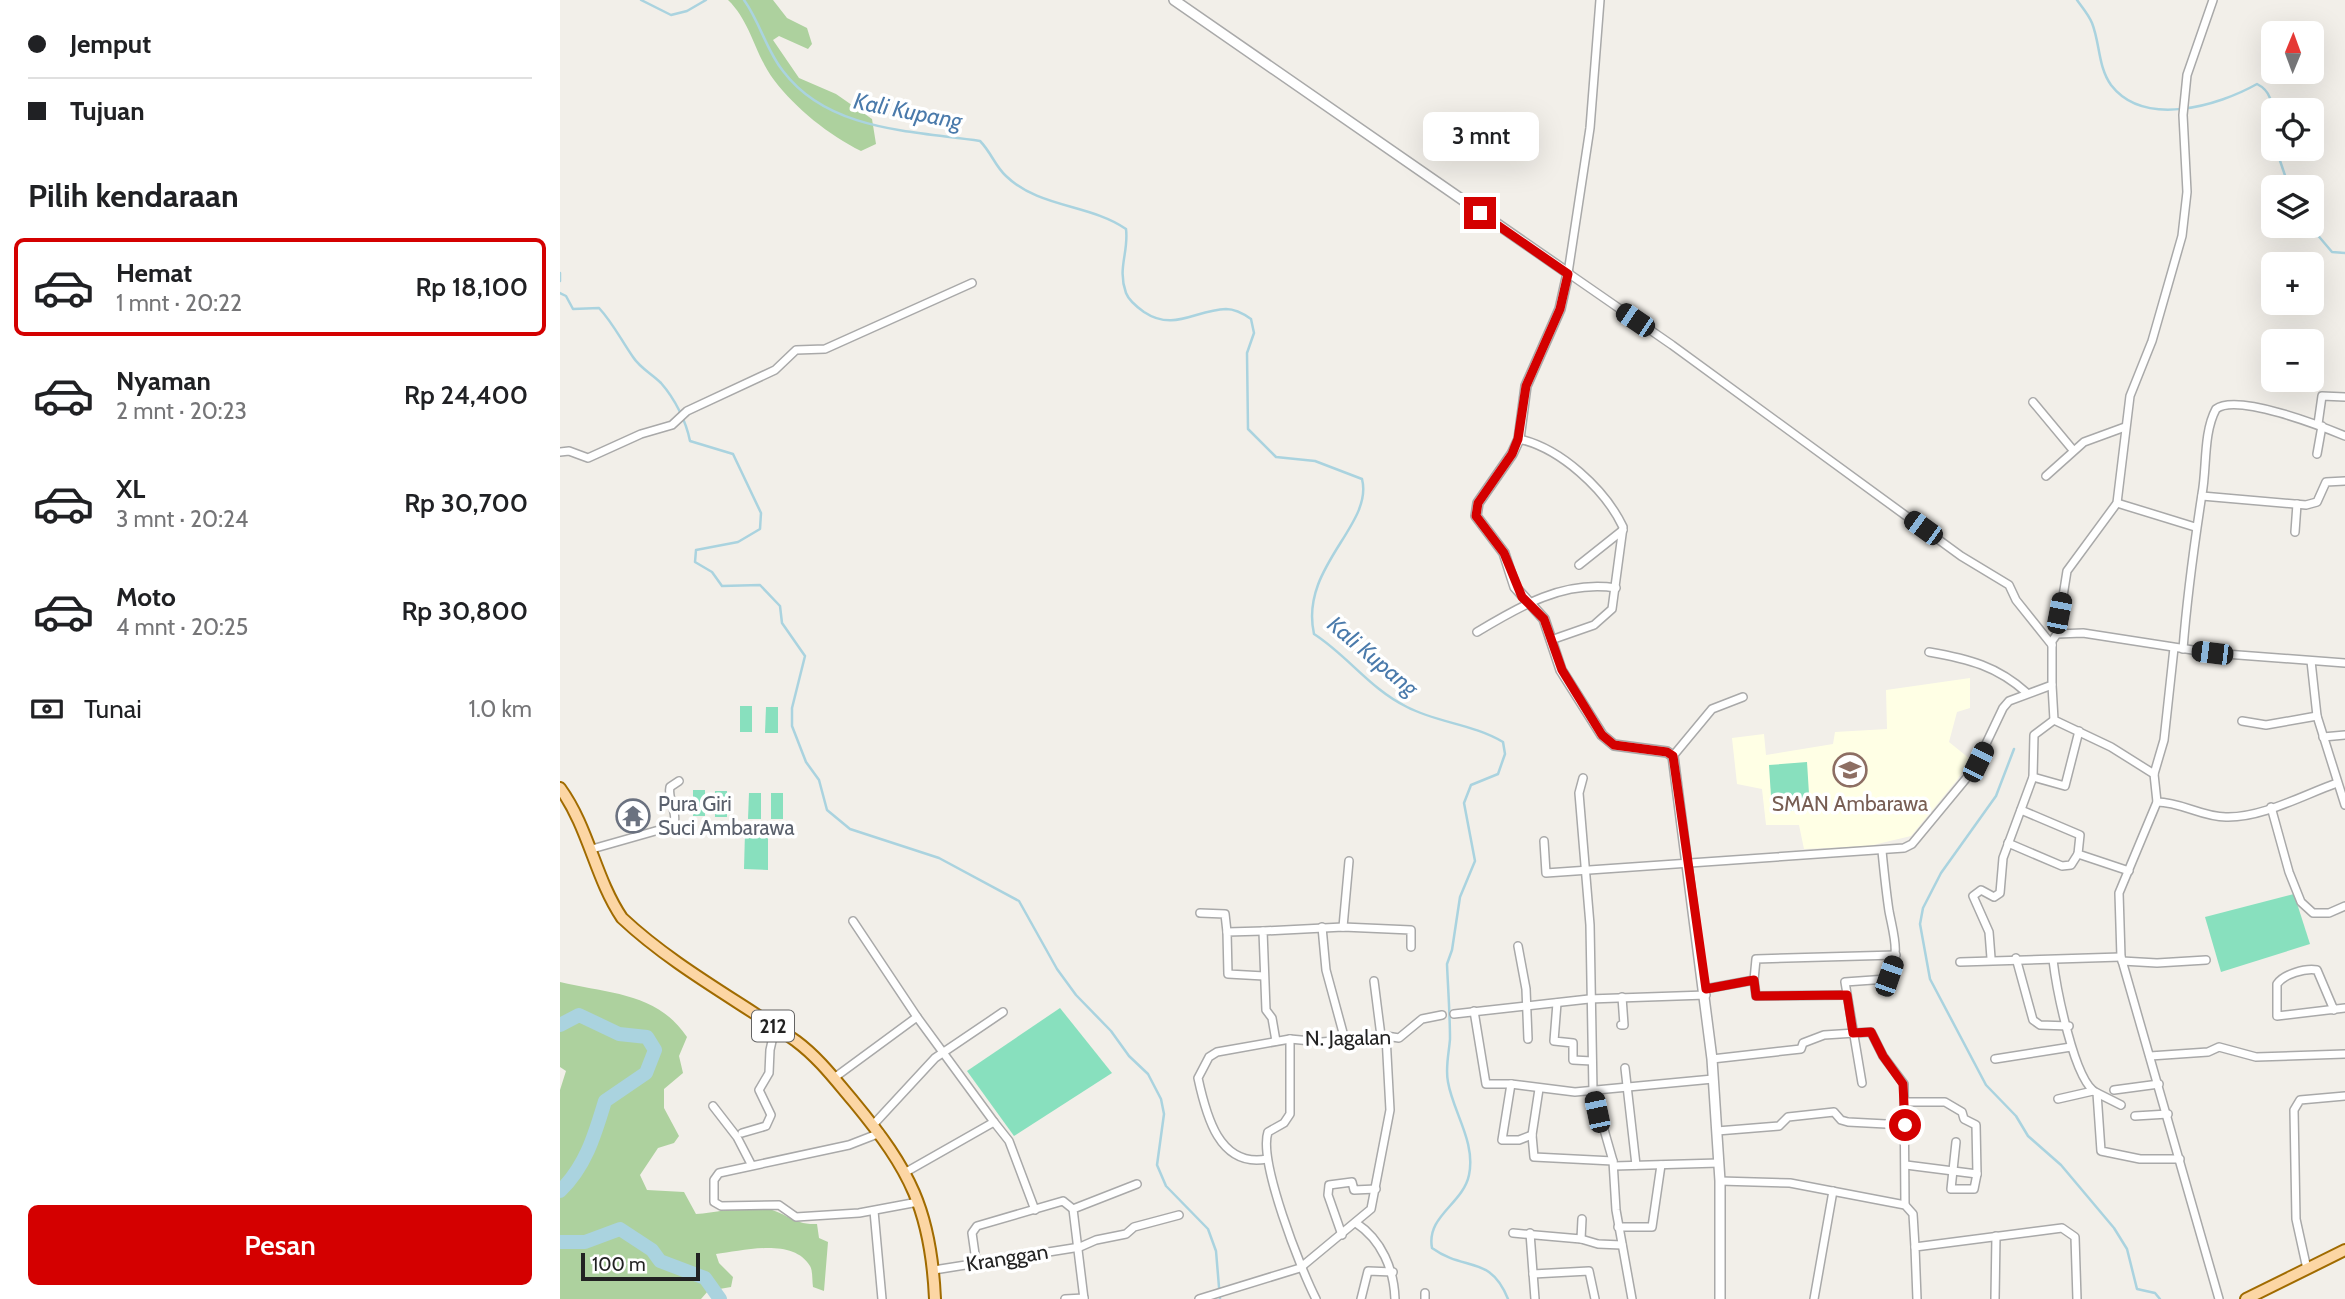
<!DOCTYPE html>
<html lang="id">
<meta charset="utf-8">
<style>
:root{--surface:#fff;--page:#f2f2f2;--text:#202124;--muted:#757577;--line:#e0e0e0;--accent:#d40000}
body{margin:0;font-family:Cabin,sans-serif;background:var(--page);color:var(--text);height:100vh;display:flex;flex-direction:column;font-size:26px;white-space:nowrap}
*{box-sizing:border-box;margin:0}
p{font-size:23px;color:var(--muted)}
.icon{flex:none;width:38px;height:38px;fill:none;stroke:currentColor;stroke-width:2;stroke-linecap:round;stroke-linejoin:round}
.map{position:relative;flex:1;overflow:hidden}
.drawer{display:flex;flex-direction:column;background:var(--surface);width:560px}
.drawer>*{flex:none}
.hud{display:grid;align-content:center;height:154px;padding:0 28px;background:var(--surface)}
.needle{width:46px;rotate:1deg}
.buttons{position:absolute;left:1701px;top:21px;display:grid;gap:14px}
.buttons a{display:grid;place-items:center;width:63px;height:63px;border-radius:10px;background:var(--surface);box-shadow:0 7px 28px #0002;font-size:35px}
.scale{position:absolute;left:21px;bottom:18px;width:119px;box-sizing:border-box;padding-left:7px;border:4px solid #222;border-top:0;font-size:19px;line-height:24px;white-space:nowrap;color:#222;-webkit-text-stroke:5px #fff;paint-order:stroke}
.end{position:absolute;width:32px;height:32px;margin:-16px;border:9px solid #d40000;background:#fff;box-shadow:0 0 0 4px #fff}
.from{border-radius:50%}
.bubble{position:absolute;height:49px;border-radius:10px;background:var(--surface);box-shadow:0 7px 28px #0002;font-size:23px;font-weight:600;line-height:49px;text-align:center}
.car{position:absolute;width:21px;height:42px;margin:-21px -10px;border-radius:9px;box-shadow:0 0 5px 2px #0007;background:linear-gradient(#222 24%,#8ab4d8 0 40%,#222 0 76%,#8ab4d8 0 86%,#222 0)}
.hud b{display:flex;align-items:center;gap:24px;height:66px;font-size:26px}
.hud b+b{border-top:2px solid var(--line)}
.hud i{width:18px;height:18px;background:var(--text)}
ul{padding:0;list-style:none}
li{display:flex;align-items:center;gap:21px;height:98px;margin:0 14px 10px;padding:0 14px;border:4px solid transparent;border-radius:10px}
li div{flex:1}
li b{display:block;font-size:26px}
li em{font-style:normal;font-weight:600}
li.on{border-color:var(--accent)}
li>.icon{width:63px;height:63px;stroke-width:1.5}
h2{padding:0 28px;font-size:32px;line-height:84px}
.pay{display:flex;align-items:center;gap:18px;height:77px;padding:0 28px;font-size:26px}
.pay p{margin-inline-start:auto}
.primary-button{display:flex;gap:14px;margin-top:auto;padding:14px 28px}
.primary-button a{flex:1;height:80px;border-radius:10px;background:var(--accent);color:#fff;font-size:28px;font-weight:600;line-height:80px;text-align:center}
main{display:flex;flex:1;min-height:0}
.map>svg:first-child{display:block}
.education{fill:#ffffe5}
.forest{fill:#add19e}
.pitch{fill:#88e0be}
.lines{fill:none;stroke-linecap:round;stroke-linejoin:round}
.stream{stroke:#aad3df;stroke-width:2.5}
.river{stroke:#aad3df;stroke-width:14}
.minor-casing{stroke:#a9a9a9;stroke-width:10}
.tertiary-casing{stroke:#a9a9a9;stroke-width:12}
.primary-casing{stroke:#a06b00;stroke-width:14}
.minor{stroke:#fff;stroke-width:7}
.tertiary{stroke:#fff;stroke-width:9}
.primary{stroke:#fcd6a4;stroke-width:10}
.route{stroke:#d40000;stroke-width:9}
.labels{text-anchor:middle;stroke-width:7;stroke-linejoin:round;paint-order:stroke}
.shield{fill:#fff;stroke:#646464;stroke-width:2}
.shield-label{font-size:19px;font-weight:bold;fill:#222}
.worship-label{font-size:21px;fill:#5b616d;stroke:#fff;text-anchor:start}
.education-label{font-size:21px;fill:#785e54;stroke:#fff}
.street-label{font-size:21px;fill:#222;stroke:#fff}
.water-label{font-size:23px;font-style:italic;fill:#4a7aab;stroke:#fff}
</style>
<main>
<section class="drawer">
<div class="hud">
<b><i class="from"></i>Jemput</b>
<b><i></i>Tujuan</b>
</div>
<h2>Pilih kendaraan</h2>
<ul>
<li class="on"><svg class="icon" aria-label="car" viewBox="0 0 24 24"><path d="M5 17H2v-5l4-1 3-4h7l3 4 3 1v5h-3M9 17h6M6 11h13"/><circle cx="7" cy="17" r="2"/><circle cx="17" cy="17" r="2"/></svg><div><b>Hemat</b><p>1 mnt · 20:22</p></div><em>Rp 18,100</em></li>
<li><svg class="icon" aria-label="car" viewBox="0 0 24 24"><path d="M5 17H2v-5l4-1 3-4h7l3 4 3 1v5h-3M9 17h6M6 11h13"/><circle cx="7" cy="17" r="2"/><circle cx="17" cy="17" r="2"/></svg><div><b>Nyaman</b><p>2 mnt · 20:23</p></div><em>Rp 24,400</em></li>
<li><svg class="icon" aria-label="car" viewBox="0 0 24 24"><path d="M5 17H2v-5l4-1 3-4h7l3 4 3 1v5h-3M9 17h6M6 11h13"/><circle cx="7" cy="17" r="2"/><circle cx="17" cy="17" r="2"/></svg><div><b>XL</b><p>3 mnt · 20:24</p></div><em>Rp 30,700</em></li>
<li><svg class="icon" aria-label="car" viewBox="0 0 24 24"><path d="M5 17H2v-5l4-1 3-4h7l3 4 3 1v5h-3M9 17h6M6 11h13"/><circle cx="7" cy="17" r="2"/><circle cx="17" cy="17" r="2"/></svg><div><b>Moto</b><p>4 mnt · 20:25</p></div><em>Rp 30,800</em></li>
</ul>
<div class="pay"><svg class="icon" aria-label="cash" viewBox="0 0 24 24"><path d="M3 7h18v10H3z"/><circle cx="12" cy="12" r="2"/></svg>Tunai<p>1.0 km</p></div>
<div class="primary-button"><a>Pesan</a></div>
</section>
<div class="map">
<svg width="1785" height="1299" viewBox="0 0 1785 1299">
<rect width="100%" height="100%" fill="#f2efe9"/>
<path class="education" d="M 1410,678 L 1410,708 L 1397,712 L 1389,742 L 1410,759 L 1397,780 L 1351,836 L 1309,846 L 1244,849 L 1239,825 L 1206,825 L 1202,789 L 1177,784 L 1172,738 L 1204,734 L 1206,755 L 1273,744 L 1275,732 L 1327,729 L 1326,690 Z"/>
<g class="forest">
<path d="M 168,0 L 213,0 L 227,18 L 247,28 L 252,44 L 248,49 L 219,36 L 213,40 L 239,78 L 276,94 L 312,119 L 316,144 L 301,151 C 269,135 236,109 214,80 C 195,55 191,22 168,0 Z"/>
<path d="M 0,982 C 49,994 97,992 127,1037 L 119,1056 L 123,1073 L 104,1089 L 104,1108 L 119,1136 L 114,1143 L 98,1148 L 80,1175 L 87,1190 L 124,1192 L 136,1214 C 157,1213 184,1205 204,1208 C 227,1212 232,1225 257,1224 L 259,1238 L 268,1242 L 264,1291 L 253,1287 C 252,1281 253,1271 250,1266 C 233,1237 182,1251 156,1254 L 159,1263 L 173,1277 L 171,1287 L 148,1291 L 141,1299 L 0,1299 L 0,1090 L 6,1071 L 0,1067 Z"/>
</g>
<g class="pitch">
<rect x="180" y="706" width="12" height="26"/>
<path d="M 206,707 L 218,707 L 218,733 L 205,733 Z"/>
<path d="M 1247,762 L 1250,810 L 1212,812 L 1209,765 Z"/>
<rect x="133" y="790" width="12" height="26"/>
<rect x="155" y="791" width="12" height="26"/>
<path d="M 189,793 L 201,793 L 201,819 L 188,819 Z"/>
<rect x="211" y="793" width="12" height="26"/>
<path d="M 185,832 L 208,832 L 208,870 L 184,869 Z"/>
<path d="M 1734,894 L 1750,944 L 1661,972 L 1645,917 Z"/>
<path d="M 500,1008 L 552,1073 L 454,1136 L 407,1071 Z"/>
</g>
<g class="lines">
<g class="stream">
<path d="M 81,0 L 111,15 L 127,11 L 146,0"/>
<path d="M 184,0 C 200,22 206,50 223,71 C 268,131 352,131 420,141 C 431,152 435,166 446,176 C 479,208 530,204 566,229 C 569,252 557,268 566,293 C 569,301 577,307 584,312 C 614,332 635,310 666,309 C 676,309 684,314 691,319 L 694,333 L 687,353 L 688,429 L 716,457 L 755,461 L 802,479 C 814,525 739,567 754,634 C 787,655 810,689 847,707 C 878,723 913,724 943,742 L 945,754 L 938,774 L 911,785 L 904,803 L 915,861 L 900,897 L 892,950 L 887,964 C 888,989 890,1014 890,1039 C 889,1053 885,1068 888,1082 C 893,1112 916,1142 909,1175 C 903,1204 866,1216 872,1248 C 905,1272 930,1254 948,1299"/>
<path d="M 1517,0 C 1522,7 1529,15 1532,23 C 1540,43 1538,67 1551,85 C 1584,128 1658,106 1697,84 C 1713,92 1712,106 1713,122"/>
<path d="M 1716,149 L 1729,187"/>
<path d="M 1750,226 L 1772,252 L 1785,253"/>
<path d="M 0,273 L 0,281"/>
<path d="M 0,293 L 6,296 L 13,309 L 39,308 C 53,323 61,340 73,357 C 80,368 92,374 101,383 C 115,399 126,421 130,441 L 173,454 L 201,513 L 200,529 L 178,542 L 136,550 L 135,562 L 152,572 L 162,586 L 200,585 L 220,606 L 222,623 L 245,656 L 232,708 L 232,726 L 246,762 L 259,780 L 267,810 L 290,829 L 379,858 L 459,901 L 497,969 L 516,995 L 551,1031 L 569,1056 L 588,1074 L 601,1099 L 604,1114 L 597,1165 L 606,1186 L 648,1229 L 656,1251 L 660,1299"/>
<path d="M 1454,749 L 1436,796 L 1381,873 L 1363,908 L 1360,924 L 1370,979 L 1426,1085 L 1456,1116 L 1468,1136 L 1501,1165 L 1554,1228 L 1567,1249 L 1577,1289 L 1595,1293 L 1600,1299"/>
</g>
<g class="river">
<path d="M 0,1025 L 19,1015 L 59,1034 L 87,1037 L 95,1050 L 86,1073 L 45,1101 C 35,1134 26,1166 0,1191"/>
<path d="M 0,1242 L 25,1242 L 60,1229 L 92,1250 L 100,1261 L 145,1278 L 160,1299"/>
</g>
<defs>
<g id="minor">
<path d="M 1040,0 L 1030,128 L 1008,273 L 1112,345 L 1401,556 L 1449,585 L 1456,600 L 1492,645"/>
<path d="M 1473,402 L 1513,450"/>
<path d="M 1758,424 L 1762,396 L 1785,397"/>
<path d="M 959,439 C 1000,448 1045,489 1063,527 L 1052,609 L 1034,625 L 991,640"/>
<path d="M 0,452 L 9,451 L 28,458 L 81,434 L 112,425 L 127,411 L 215,370 L 236,350 L 265,349 L 412,283"/>
<path d="M 1757,454 L 1762,426"/>
<path d="M 1486,476 L 1524,442 L 1565,427"/>
<path d="M 1642,496 L 1746,505 L 1757,502 L 1766,482 L 1785,481"/>
<path d="M 1557,503 L 1635,527"/>
<path d="M 1735,532 L 1737,504"/>
<path d="M 1019,565 L 1063,530"/>
<path d="M 917,632 C 960,606 1004,580 1056,588"/>
<path d="M 1497,634 L 1507,571 L 1557,503 L 1570,396 L 1592,341 L 1622,236 L 1627,192 L 1623,115 L 1627,75 L 1653,0"/>
<path d="M 1623,649 C 1627,597 1634,546 1642,494 C 1647,468 1643,433 1656,409 C 1677,393 1761,426 1785,436"/>
<path d="M 1369,652 C 1409,659 1437,666 1467,693"/>
<path d="M 1751,661 L 1757,716 L 1785,805"/>
<path d="M 1492,685 L 1494,720 L 1551,747 L 1594,774 L 1597,802 L 1559,893 L 1561,957 L 1659,1299"/>
<path d="M 1682,721 L 1706,725 L 1757,716"/>
<path d="M 1763,737 L 1785,735"/>
<path d="M 1113,756 L 1152,709 L 1183,697"/>
<path d="M 1594,774 L 1604,740 L 1614,648"/>
<path d="M 1473,777 L 1505,786 L 1519,731"/>
<path d="M 1023,778 L 1019,793 L 1030,925 L 1033,1091 L 1053,1161 L 1056,1210 L 1072,1299"/>
<path d="M 1597,802 C 1621,802 1642,817 1666,817 C 1702,818 1743,795 1777,783"/>
<path d="M 1711,807 L 1729,872 L 1741,902 L 1753,913 L 1769,913 L 1785,906"/>
<path d="M 1461,810 L 1520,835 L 1518,854 L 1569,871"/>
<path d="M 984,841 L 986,873 L 1344,848 L 1352,844 L 1414,769 L 1443,708 L 1449,701 L 1492,685 L 1492,641 L 1497,634 L 1523,633 L 1652,653 L 1785,663"/>
<path d="M 1448,843 L 1502,866 L 1511,865 L 1518,854"/>
<path d="M 32,849 L 113,826 C 119,814 107,800 110,787 L 119,781"/>
<path d="M 640,913 L 665,914 L 667,932"/>
<path d="M 293,921 L 357,1017"/>
<path d="M 762,927 L 766,970 L 785,1040"/>
<path d="M 783,927 L 789,861"/>
<path d="M 703,931 L 667,932 L 668,974 L 704,976"/>
<path d="M 958,946 L 966,989 L 968,1039"/>
<path d="M 1431,958 L 1429,932 L 1413,896 L 1421,890 L 1434,897 L 1440,893 L 1443,858 L 1473,777 L 1474,735 L 1494,720"/>
<path d="M 1456,958 L 1473,1020 L 1480,1025 L 1509,1026"/>
<path d="M 1493,960 C 1496,985 1514,1083 1537,1093 L 1541,1151 L 1580,1159 L 1620,1159"/>
<path d="M 1562,961 L 1597,963 L 1646,960"/>
<path d="M 1400,962 L 1561,957"/>
<path d="M 814,981 L 821,1036"/>
<path d="M 1145,989 L 1194,980"/>
<path d="M 1287,995 L 1196,996 L 1194,980 L 1196,959 L 1336,955"/>
<path d="M 997,1003 L 994,1041 L 1013,1043 L 1013,1060 L 1032,1061"/>
<path d="M 1774,1010 L 1757,970 C 1745,968 1724,974 1717,984 L 1717,1016 L 1785,1008"/>
<path d="M 914,1011 L 926,1084 L 951,1084 L 1015,1092 L 1153,1079"/>
<path d="M 894,1014 L 1029,999 L 1146,995"/>
<path d="M 1061,1025 L 1064,1025 L 1062,997"/>
<path d="M 730,1039 L 730,1114 L 724,1123 L 708,1132 C 698,1161 741,1270 756,1299"/>
<path d="M 716,1041 L 712,1018 L 706,1010 L 703,931 L 783,927 L 851,930 L 851,947"/>
<path d="M 1590,1056 L 1648,1052 L 1659,1047 L 1696,1057 L 1785,1054"/>
<path d="M 1152,1059 L 1241,1049 L 1243,1043 L 1264,1035 L 1311,1032 L 1323,1056 L 1344,1084 L 1345,1205"/>
<path d="M 1435,1059 L 1511,1047"/>
<path d="M 1065,1068 L 1076,1165"/>
<path d="M 274,1078 L 357,1017 L 434,1122 L 346,1172"/>
<path d="M 1302,1083 L 1285,982 L 1327,979 C 1341,954 1334,937 1329,911 C 1326,891 1324,871 1322,851"/>
<path d="M 951,1084 L 942,1140 L 959,1140 L 972,1135"/>
<path d="M 979,1089 L 972,1135 L 974,1157 L 1053,1161"/>
<path d="M 1554,1090 L 1599,1084"/>
<path d="M 1537,1093 L 1561,1105"/>
<path d="M 1498,1099 L 1533,1091"/>
<path d="M 1344,1102 L 1385,1102 L 1402,1112 L 1404,1119 L 1416,1125 L 1417,1174 L 1346,1165"/>
<path d="M 153,1106 L 177,1137 L 191,1164"/>
<path d="M 1575,1116 L 1608,1114"/>
<path d="M 434,1122 L 449,1141 L 475,1210"/>
<path d="M 313,1125 L 375,1058 L 443,1012"/>
<path d="M 1157,1131 L 1219,1126 L 1228,1117 L 1274,1112 L 1281,1120 L 1288,1122 L 1345,1125"/>
<path d="M 182,1133 L 206,1126 L 211,1115 L 199,1090 L 209,1073 L 210,1050 L 215,1028"/>
<path d="M 320,1133 L 289,1145 L 159,1173 L 154,1180 L 154,1202 L 161,1206 L 219,1205 L 236,1217 L 299,1213 L 358,1202"/>
<path d="M 1396,1142 L 1391,1189 L 1414,1189 L 1417,1174"/>
<path d="M 707,1159 C 659,1168 646,1115 638,1078 L 649,1057 L 657,1052 L 730,1039 L 762,1042 L 826,1036 L 839,1038 L 862,1019 L 882,1015"/>
<path d="M 1054,1166 L 1159,1163"/>
<path d="M 1160,1181 L 1230,1183 L 1345,1205 L 1353,1214 L 1355,1247"/>
<path d="M 314,1211 L 322,1299"/>
<path d="M 796,1223 C 822,1240 834,1270 835,1299"/>
<path d="M 1058,1227 L 1092,1227 L 1101,1165"/>
<path d="M 953,1233 L 1021,1239 L 1022,1219"/>
<path d="M 970,1233 L 975,1299"/>
<path d="M 782,1235 L 768,1195 L 769,1185 L 792,1182 L 794,1190 L 816,1189"/>
<path d="M 1021,1239 L 1038,1244 L 1062,1245"/>
<path d="M 416,1261 L 412,1233 L 417,1226 L 503,1201 L 513,1209"/>
<path d="M 1747,1269 L 1736,1219 L 1734,1110 L 1740,1100 L 1785,1096"/>
<path d="M 374,1270 L 520,1247 L 536,1240 L 566,1234 L 574,1227 L 619,1215"/>
<path d="M 973,1274 L 1029,1271 L 1035,1299"/>
<path d="M 505,1299 L 524,1298"/>
<path d="M 524,1299 L 513,1209 L 577,1184"/>
<path d="M 639,1299 L 740,1268 L 811,1209 L 830,1110 L 826,1036"/>
<path d="M 801,1299 L 808,1271 L 833,1272"/>
<path d="M 865,1299 L 865,1293"/>
<path d="M 1254,1299 L 1273,1191"/>
<path d="M 1357,1299 L 1355,1247 L 1502,1228 L 1515,1237 L 1517,1299"/>
<path d="M 1435,1299 L 1436,1236"/>
</g>
<path id="tertiary" d="M 614,0 L 1008,273 L 1000,309 L 966,386 L 959,439 L 952,454 L 918,503 L 916,516 L 944,553 L 955,587 L 984,619 L 1001,670 L 1042,735 L 1054,745 L 1107,752 L 1113,756 L 1152,1059 L 1160,1181 L 1160,1299"/>
<g id="primary">
<path d="M 0,788 C 29,828 35,878 62,918 C 113,966 179,1001 236,1041 C 259,1058 276,1081 294,1102 C 350,1170 371,1210 375,1299"/>
<path d="M 1686,1299 L 1785,1250"/>
</g>
</defs>
<use href="#minor" class="minor-casing"/>
<use href="#tertiary" class="tertiary-casing"/>
<use href="#primary" class="primary-casing"/>
<use href="#minor" class="minor"/>
<use href="#tertiary" class="tertiary"/>
<use href="#primary" class="primary"/>
</g>
<g class="lines">
<path class="route" d="M 920,213 L 1008,274 L 1000,309 L 966,386 L 958,439 L 952,454 L 918,503 L 916,516 L 944,553 L 962,597 L 984,619 L 1002,670 L 1042,735 L 1054,745 L 1107,752 L 1113,756 L 1146,989 L 1194,980 L 1196,996 L 1287,995 L 1293,1033 L 1311,1032 L 1323,1056 L 1343,1084 L 1345,1125"/>
</g>
<defs>
<symbol id="school-ring" viewBox="-11 -11 22 22"><circle r="9.5" fill="#fff" stroke="#8d6e63" stroke-width="1.5"/><path d="M0-5L7-2L0 1L-7-2ZM-4 1L0 2.5L4 1V4Q0 6-4 4Z" fill="#8d6e63"/></symbol>
<symbol id="temple-ring" viewBox="-11 -11 22 22"><circle r="9.5" fill="#fff" stroke="#6b7280" stroke-width="1.5"/><path d="M0-6L5-2H3V0L6.5 2.5H4V6H1.5V3h-3V6H-4V2.5H-6.5L-3 0V-2H-5Z" fill="#6b7280"/></symbol>
</defs>
<g fill-rule="evenodd">
<use href="#school-ring" x="1271" y="751" width="38" height="38"/>
<use href="#temple-ring" x="54" y="797" width="38" height="38"/>
</g>
<g class="labels">
<rect class="shield" x="192" y="1010.5" width="42" height="31" rx="5"/>
<g class="shield-label">
<text x="213" y="1033">212</text>
</g>
<g class="worship-label">
<text x="98" y="811">Pura Giri<tspan x="98" dy="24">Suci Ambarawa</tspan></text>
</g>
<g class="education-label">
<text x="1290" y="811">SMAN Ambarawa</text>
</g>
<g class="street-label">
<text transform="translate(788 1038) rotate(-1)" y="7">N. Jagalan</text>
<text transform="translate(447 1258) rotate(-9)" y="7">Kranggan</text>
</g>
<g class="water-label">
<text transform="translate(348 111) rotate(11)" y="8">Kali Kupang</text>
<text transform="translate(813 656) rotate(40)" y="8">Kali Kupang</text>
</g>
</g>
</svg>
<div class="buttons">
<a><svg class="needle" viewBox="-14 -14 28 28"><path d="M0-13l5 13h-10z" fill="#e53935"/><path d="M0 13l5-13h-10z" fill="#757577"/></svg></a>
<a><svg class="icon" aria-label="locate" viewBox="0 0 24 24"><circle cx="12" cy="12" r="6"/><path d="M12 2v4M12 18v4M2 12h4M18 12h4"/></svg></a>
<a><svg class="icon" aria-label="layers" viewBox="0 0 24 24"><path d="M12 4l9 5-9 5-9-5zM3 14l9 5 9-5"/></svg></a>
<a>+</a>
<a>−</a>
</div>
<div class="scale">100 m</div>
<i class="end from" style="left:1345px;top:1125px"></i>
<i class="end" style="left:920px;top:213px"></i>
<div class="bubble" style="left:863px;top:112px;width:116px">3 mnt</div>
<i class="car" style="left:1075px;top:320px;rotate:304deg"></i>
<i class="car" style="left:1363px;top:528px;rotate:306deg"></i>
<i class="car" style="left:1499px;top:613px;rotate:11deg"></i>
<i class="car" style="left:1652px;top:653px;rotate:277deg"></i>
<i class="car" style="left:1418px;top:762px;rotate:26deg"></i>
<i class="car" style="left:1329px;top:976px;rotate:19deg"></i>
<i class="car" style="left:1037px;top:1112px;rotate:348deg"></i>
</div>
</main>
